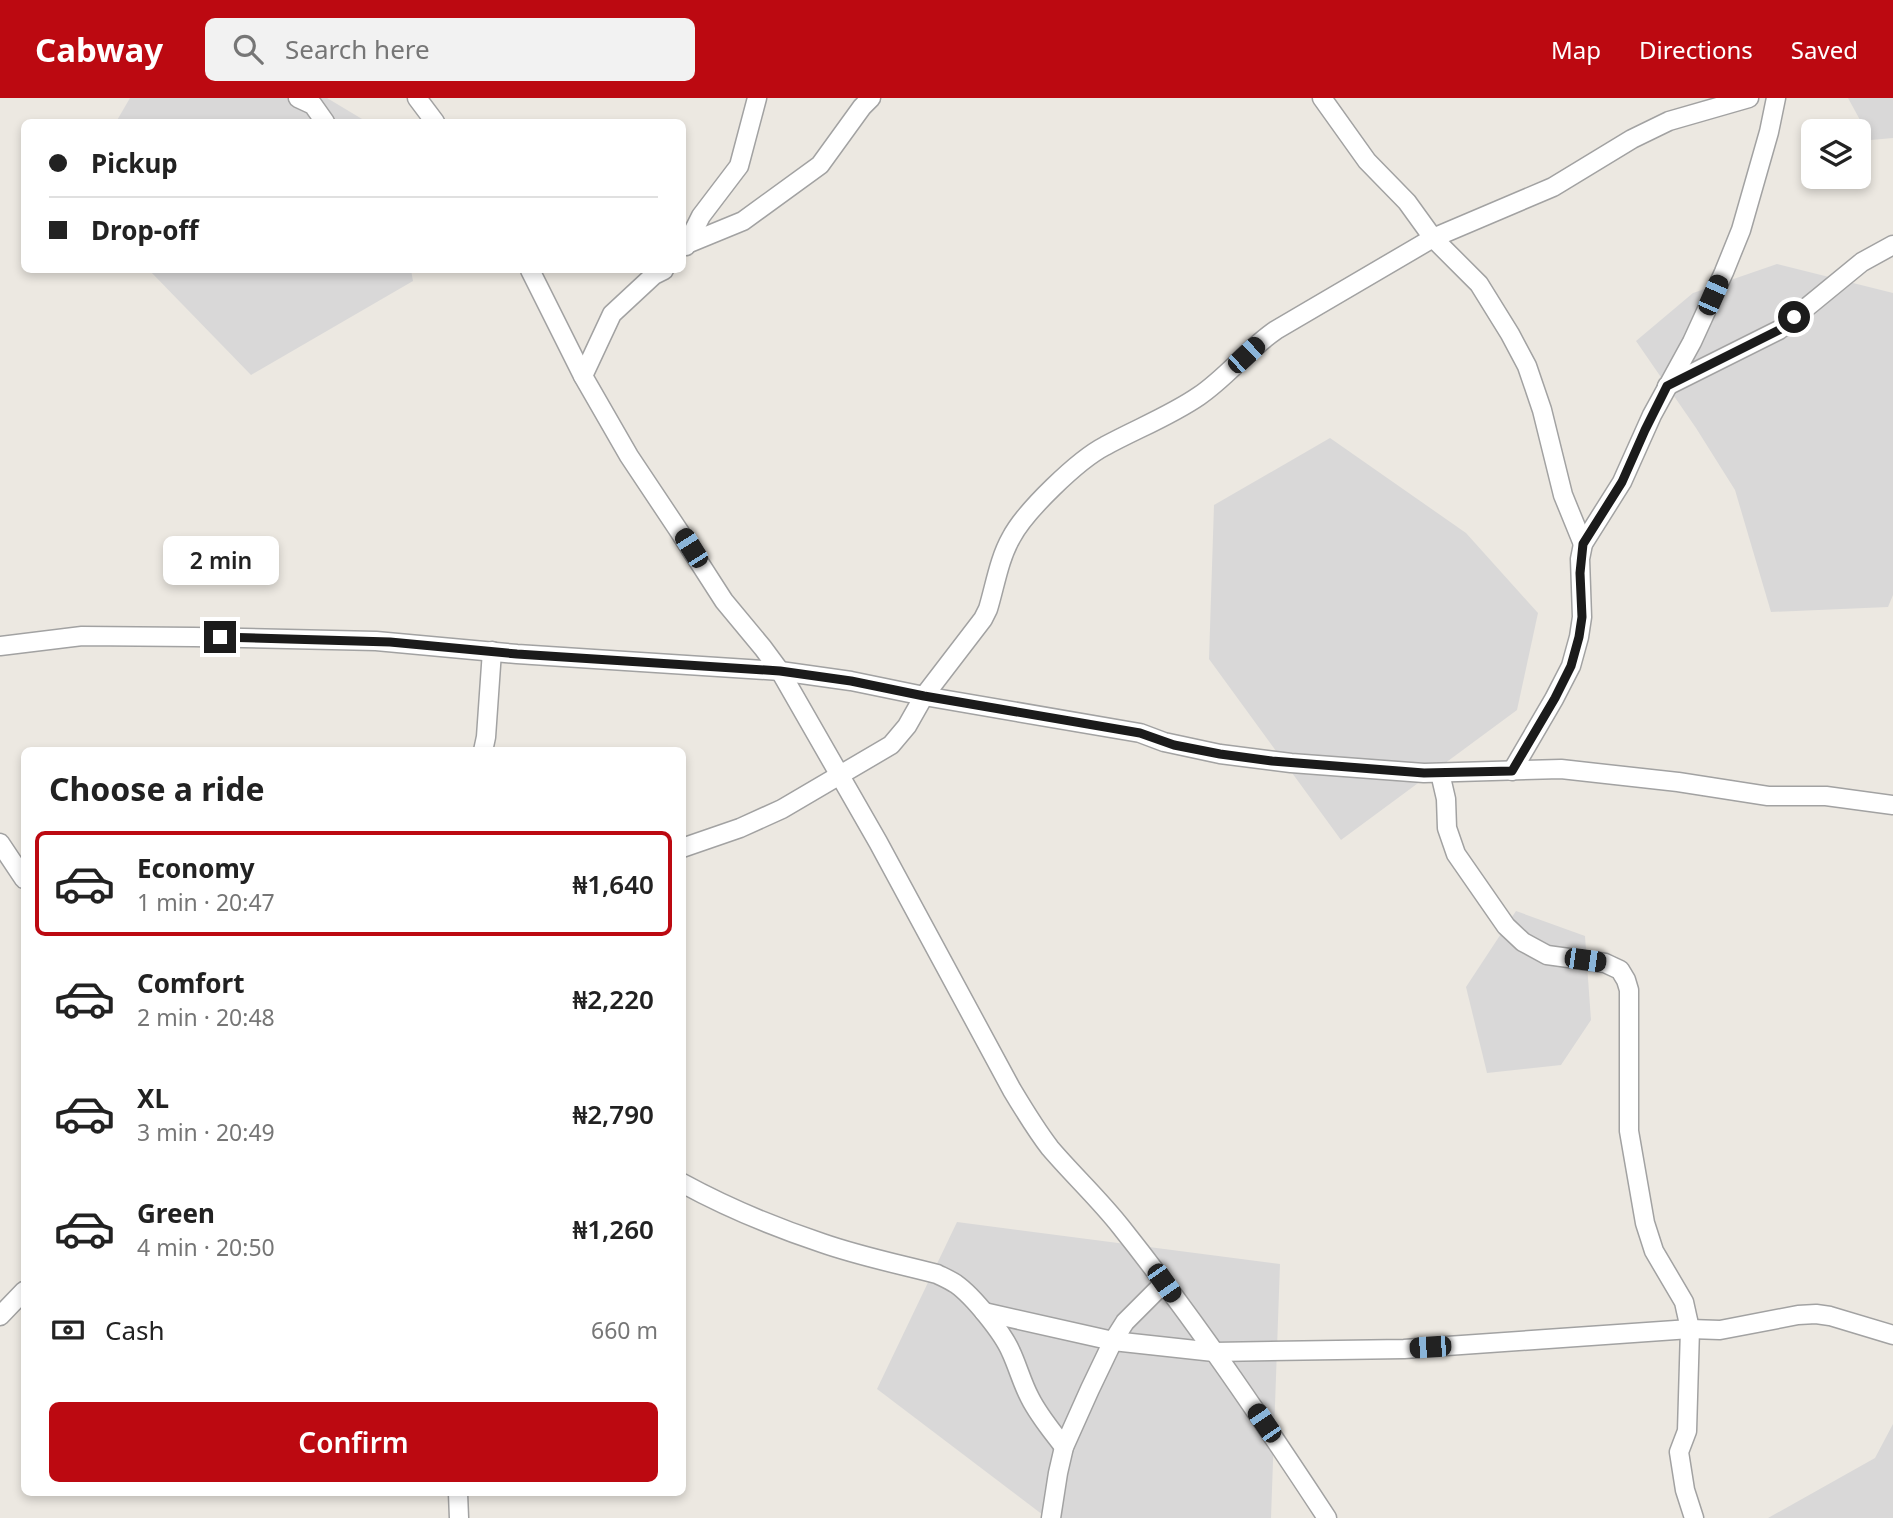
<!DOCTYPE html>
<meta charset="utf-8">
<style>
:root{--surface:#fff;--page:#f2f2f2;--text:#222;--muted:#767676;--line:#e0e0e0;--accent:#bc0911}
body{margin:0;font-family:"Noto Sans",sans-serif;background:var(--page);color:var(--text);height:100vh;display:flex;flex-direction:column;font-size:26px;white-space:nowrap}
*{box-sizing:border-box;margin:0}
p{font-size:23px;color:var(--muted)}
.icon{flex:none;width:38px;height:38px;fill:none;stroke:currentColor;stroke-width:2;stroke-linecap:round;stroke-linejoin:round}
.map{position:relative;flex:1;overflow:hidden}
.sheet{position:absolute;left:21px;top:649px;width:665px;height:749px;display:flex;flex-direction:column;background:var(--surface);border-radius:10px;box-shadow:0 4px 10px #0003}
.sheet>*{flex:none}
.hud{position:absolute;left:21px;top:21px;width:665px;height:154px;border-radius:10px;box-shadow:0 4px 10px #0003;display:grid;align-content:center;height:154px;padding:0 28px;background:var(--surface)}
.fabs{position:absolute;left:1801px;top:21px;display:grid;gap:14px}
.fabs a{display:grid;place-items:center;width:70px;height:70px;border-radius:10px;background:var(--surface);box-shadow:0 4px 10px #0003;font-size:35px}
.end{position:absolute;width:32px;height:32px;margin:-16px;border:9px solid #1b1b1b;background:#fff;box-shadow:0 0 0 4px #fff}
.from{border-radius:50%}
.bubble{position:absolute;height:49px;border-radius:10px;background:var(--surface);box-shadow:0 4px 10px #0003;font-size:23px;font-weight:600;line-height:49px;text-align:center}
.car{position:absolute;width:21px;height:42px;margin:-21px -10px;border-radius:9px;box-shadow:0 0 5px 2px #0007;background:linear-gradient(#222 24%,#8ab4d8 0 40%,#222 0 76%,#8ab4d8 0 86%,#222 0)}
.hud b{display:flex;align-items:center;gap:24px;height:66px;font-size:26px}
.hud b+b{border-top:2px solid var(--line)}
.hud i{width:18px;height:18px;background:var(--text)}
ul{padding:0;list-style:none}
li{display:flex;align-items:center;gap:21px;height:105px;margin:0 14px 10px;padding:0 14px;border:4px solid transparent;border-radius:10px}
li div{flex:1}
li b{display:block;font-size:26px}
li em{font-style:normal;font-weight:600}
li.current{border-color:var(--accent)}
li>.icon{width:63px;height:63px;stroke-width:1.5}
h2{padding:0 28px;font-size:32px;line-height:84px}
.pay{display:flex;align-items:center;gap:18px;height:77px;padding:0 28px;font-size:26px}
.pay p{margin-inline-start:auto}
.button{display:flex;gap:14px;margin-top:auto;padding:14px 28px}
.button a{flex:1;height:80px;border-radius:10px;background:var(--accent);color:#fff;font-size:28px;font-weight:600;line-height:80px;text-align:center}
header{display:flex;align-items:center;gap:42px;box-sizing:border-box;height:98px;padding:0 35px;background:var(--accent);color:#fff}
header strong{font-size:33px}
nav{display:flex;gap:38px;margin-inline-start:auto;font-size:24px}
.search{width:490px;height:63px;background:var(--page);display:flex;align-items:center;gap:18px;box-sizing:border-box;padding:0 24px;border-radius:10px;color:var(--muted);font-size:26px}
.map>svg:first-child{display:block}
.residential{fill:#d9d8d8}
.lines{fill:none;stroke-linecap:round;stroke-linejoin:round}
.street-casing{stroke:#a2a2a2;stroke-width:21}
.street{stroke:#fff;stroke-width:18}
.route{stroke:#1b1b1b;stroke-width:9}
</style>
<header>
<strong>Cabway</strong>
<div class="search"><svg class="icon" aria-label="search" viewBox="0 0 24 24"><circle cx="10" cy="10" r="6"/><path d="M15 15l6 6"/></svg>Search here</div>
<nav><a>Map</a><a>Directions</a><a>Saved</a></nav>
</header>
<div class="map">
<svg width="1893" height="1420" viewBox="0 0 1893 1420">
<rect width="100%" height="100%" fill="#ece8e1"/>
<g class="residential">
<path d="M 130,0 L 327,0 L 367,24 L 116,24 Z"/>
<path d="M 1848,0 L 1893,0 L 1893,40 L 1871,42 Z"/>
<path d="M 1777,166 L 1893,195 L 1893,497 L 1888,509 L 1771,514 L 1735,392 L 1696,330 L 1636,243 L 1693,195 Z"/>
<path d="M 149,172 L 411,172 L 413,183 L 251,277 Z"/>
<path d="M 1330,340 L 1466,435 L 1538,515 L 1517,612 L 1341,742 L 1209,561 L 1214,407 Z"/>
<path d="M 1516,813 L 1585,838 L 1591,922 L 1561,967 L 1487,975 L 1466,889 Z"/>
<path d="M 957,1124 L 1280,1166 L 1271,1420 L 1047,1420 L 877,1291 Z"/>
<path d="M 1893,1326 L 1893,1420 L 1768,1420 L 1875,1360 Z"/>
</g>
<g class="lines">
<defs>
<g id="street">
<path d="M 298,0 L 313,7 L 325,24"/>
<path d="M 417,0 L 435,24"/>
<path d="M 1322,0 L 1367,63 L 1407,104 L 1433,140 L 1479,186 L 1510,236 L 1527,268 L 1542,312 L 1563,397 L 1583,446"/>
<path d="M 687,146 L 743,123 L 820,67 L 862,9 L 871,0"/>
<path d="M 686,148 L 701,118 L 739,68 L 757,0"/>
<path d="M 530,172 L 583,278 L 629,358 L 679,433 L 724,503 L 763,550 L 780,573 L 878,744 L 1012,992 C 1024,1012 1036,1032 1050,1050 C 1073,1077 1099,1101 1121,1129 C 1195,1222 1262,1321 1327,1420"/>
<path d="M 583,278 L 612,216 L 654,177 L 664,172"/>
<path d="M 1667,288 L 1779,232 L 1862,164 L 1893,147"/>
<path d="M 0,548 L 82,538 L 194,539 L 376,543 L 517,556 L 780,573 L 851,583 L 924,598 L 1140,635 L 1164,644 L 1220,656 L 1291,665 L 1424,675 L 1561,671 L 1678,684 L 1768,698 L 1826,698 L 1893,707"/>
<path d="M 483,653 L 486,639 L 492,553"/>
<path d="M 1512,673 L 1554,601 L 1571,568 L 1579,539 L 1582,519 L 1580,461 L 1583,446 L 1622,384 L 1652,317 L 1692,244 L 1724,174 L 1741,132 L 1769,34 L 1776,0"/>
<path d="M 1440,675 L 1446,701 L 1447,730 L 1456,756 L 1506,828 L 1523,844 L 1547,857 L 1605,865 L 1620,872 L 1626,882 L 1629,892 L 1629,1033 L 1645,1125 L 1654,1153 L 1684,1204 L 1690,1231 L 1687,1333 L 1679,1354 L 1685,1392 L 1694,1420"/>
<path d="M 0,745 L 24,781"/>
<path d="M 682,750 L 740,730 L 782,711 L 891,647 L 907,628 L 924,598 L 983,521 L 988,511 C 995,488 999,461 1011,440 C 1025,413 1078,362 1105,348 C 1136,331 1170,318 1199,298 C 1227,279 1248,251 1276,232 L 1433,140 L 1553,89 L 1632,41 L 1669,23 L 1749,0"/>
<path d="M 682,1085 C 726,1109 774,1129 822,1145 C 859,1158 898,1166 937,1176 C 943,1179 950,1182 956,1186 C 973,1198 1003,1235 1011,1254 C 1018,1269 1022,1285 1030,1300 C 1039,1318 1052,1333 1064,1349"/>
<path d="M 984,1214 L 1113,1243 L 1214,1254 L 1404,1251 L 1690,1231 L 1720,1232 L 1798,1217 L 1816,1216 L 1830,1218 L 1893,1237"/>
<path d="M 0,1218 L 24,1193"/>
<path d="M 458,1395 L 459,1420"/>
<path d="M 1051,1420 L 1058,1375 L 1064,1349 L 1090,1291 L 1113,1243 L 1125,1224 L 1164,1185"/>
</g>
</defs>
<use href="#street" class="street-casing"/>
<use href="#street" class="street"/>
</g>
<g class="lines">
<path class="route" d="M 220,539 L 390,544 L 517,556 L 780,573 L 851,583 L 924,598 L 1140,635 L 1174,647 L 1220,656 L 1272,663 L 1424,675 L 1512,673 L 1555,600 L 1571,568 L 1579,539 L 1582,519 L 1580,475 L 1583,446 L 1622,384 L 1645,332 L 1667,288 L 1779,232 L 1794,219"/>
</g>
</svg>
<div class="fabs">
<a><svg class="icon" aria-label="layers" viewBox="0 0 24 24"><path d="M12 4l9 5-9 5-9-5zM3 14l9 5 9-5"/></svg></a>
</div>
<i class="end from" style="left:1794px;top:219px"></i>
<i class="end" style="left:220px;top:539px"></i>
<div class="bubble" style="left:163px;top:438px;width:116px">2 min</div>
<i class="car" style="left:1713px;top:197px;rotate:24deg"></i>
<i class="car" style="left:1246px;top:257px;rotate:47deg"></i>
<i class="car" style="left:691px;top:450px;rotate:328deg"></i>
<i class="car" style="left:1585px;top:862px;rotate:98deg"></i>
<i class="car" style="left:1164px;top:1185px;rotate:145deg"></i>
<i class="car" style="left:1430px;top:1249px;rotate:266deg"></i>
<i class="car" style="left:1264px;top:1325px;rotate:326deg"></i>
<div class="hud">
<b><i class="from"></i>Pickup</b>
<b><i></i>Drop-off</b>
</div>
<section class="sheet">
<h2>Choose a ride</h2>
<ul>
<li class="current"><svg class="icon" aria-label="car" viewBox="0 0 24 24"><path d="M5 17H2v-5l4-1 3-4h7l3 4 3 1v5h-3M9 17h6M6 11h13"/><circle cx="7" cy="17" r="2"/><circle cx="17" cy="17" r="2"/></svg><div><b>Economy</b><p>1 min · 20:47</p></div><em>₦1,640</em></li>
<li><svg class="icon" aria-label="car" viewBox="0 0 24 24"><path d="M5 17H2v-5l4-1 3-4h7l3 4 3 1v5h-3M9 17h6M6 11h13"/><circle cx="7" cy="17" r="2"/><circle cx="17" cy="17" r="2"/></svg><div><b>Comfort</b><p>2 min · 20:48</p></div><em>₦2,220</em></li>
<li><svg class="icon" aria-label="car" viewBox="0 0 24 24"><path d="M5 17H2v-5l4-1 3-4h7l3 4 3 1v5h-3M9 17h6M6 11h13"/><circle cx="7" cy="17" r="2"/><circle cx="17" cy="17" r="2"/></svg><div><b>XL</b><p>3 min · 20:49</p></div><em>₦2,790</em></li>
<li><svg class="icon" aria-label="car" viewBox="0 0 24 24"><path d="M5 17H2v-5l4-1 3-4h7l3 4 3 1v5h-3M9 17h6M6 11h13"/><circle cx="7" cy="17" r="2"/><circle cx="17" cy="17" r="2"/></svg><div><b>Green</b><p>4 min · 20:50</p></div><em>₦1,260</em></li>
</ul>
<div class="pay"><svg class="icon" aria-label="cash" viewBox="0 0 24 24"><path d="M3 7h18v10H3z"/><circle cx="12" cy="12" r="2"/></svg>Cash<p>660 m</p></div>
<div class="button"><a>Confirm</a></div>
</section>
</div>
